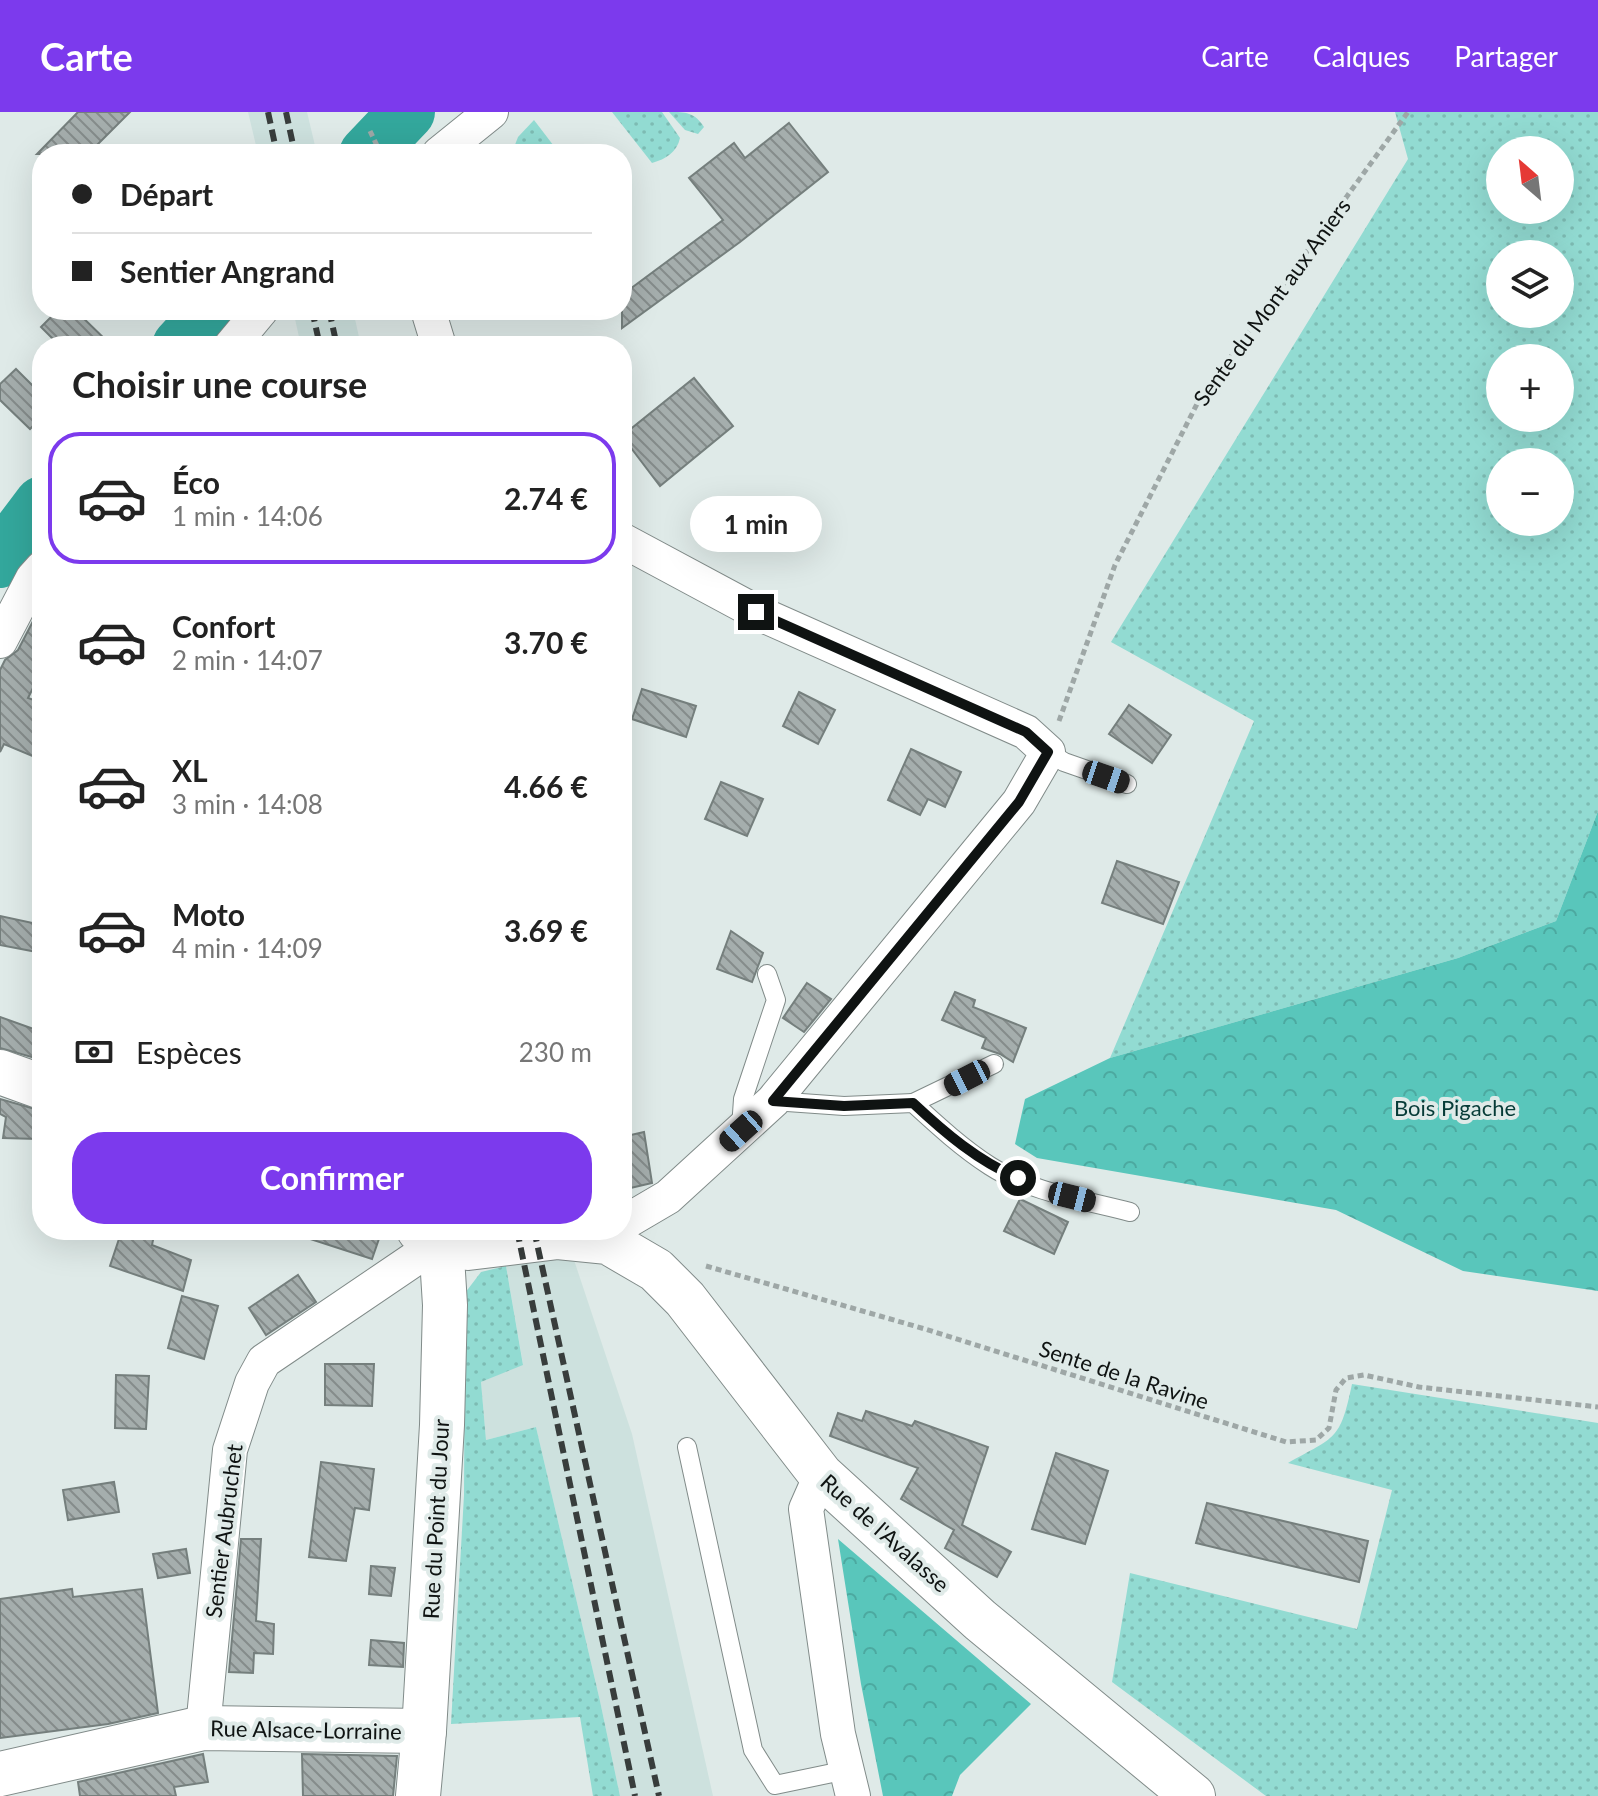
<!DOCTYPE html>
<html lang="fr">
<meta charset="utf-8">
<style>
:root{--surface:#fff;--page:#f6f6f6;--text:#222;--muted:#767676;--line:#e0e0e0;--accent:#7c3aed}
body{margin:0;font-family:Lato,sans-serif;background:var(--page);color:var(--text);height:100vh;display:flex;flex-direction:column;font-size:30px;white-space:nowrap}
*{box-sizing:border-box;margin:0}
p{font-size:26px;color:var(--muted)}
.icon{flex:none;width:44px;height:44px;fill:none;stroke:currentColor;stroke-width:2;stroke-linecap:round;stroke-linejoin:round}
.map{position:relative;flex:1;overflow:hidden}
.side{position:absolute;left:32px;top:224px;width:600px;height:904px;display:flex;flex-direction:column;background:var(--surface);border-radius:32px;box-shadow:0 8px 32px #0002}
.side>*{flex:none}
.guide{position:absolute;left:32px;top:32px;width:600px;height:176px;border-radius:32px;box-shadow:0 8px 32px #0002;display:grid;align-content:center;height:176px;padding:0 40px;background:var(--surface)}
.needle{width:52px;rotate:332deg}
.tools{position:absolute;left:1486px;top:24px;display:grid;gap:16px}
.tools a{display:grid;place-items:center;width:88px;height:88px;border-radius:50%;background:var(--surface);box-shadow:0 8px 32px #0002;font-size:40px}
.end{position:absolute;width:36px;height:36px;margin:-18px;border:10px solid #0f1312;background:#fff;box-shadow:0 0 0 4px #fff}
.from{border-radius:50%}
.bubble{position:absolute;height:56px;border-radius:28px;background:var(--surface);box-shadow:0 8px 32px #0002;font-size:26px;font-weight:700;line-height:56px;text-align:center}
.car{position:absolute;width:24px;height:48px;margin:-24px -12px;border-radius:10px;box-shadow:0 0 6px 2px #0007;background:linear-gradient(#222 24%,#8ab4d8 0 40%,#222 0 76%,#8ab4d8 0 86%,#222 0)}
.guide b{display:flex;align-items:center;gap:28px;height:76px;font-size:30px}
.guide b+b{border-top:2px solid var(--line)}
.guide i{width:20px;height:20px;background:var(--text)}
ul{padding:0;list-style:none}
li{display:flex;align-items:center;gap:24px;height:132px;margin:0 16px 12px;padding:0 24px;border:4px solid transparent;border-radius:32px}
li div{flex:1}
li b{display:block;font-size:30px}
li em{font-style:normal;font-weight:700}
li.selected{border-color:var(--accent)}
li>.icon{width:72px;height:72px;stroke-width:1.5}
h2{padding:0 40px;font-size:36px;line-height:96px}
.pay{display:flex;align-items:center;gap:20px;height:88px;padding:0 40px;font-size:30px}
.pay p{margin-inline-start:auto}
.primary-button{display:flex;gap:16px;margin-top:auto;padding:16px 40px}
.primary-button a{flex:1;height:92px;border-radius:32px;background:var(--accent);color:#fff;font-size:32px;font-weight:700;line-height:92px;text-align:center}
header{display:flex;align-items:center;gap:48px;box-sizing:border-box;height:112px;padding:0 40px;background:var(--accent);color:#fff}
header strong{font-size:38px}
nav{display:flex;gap:44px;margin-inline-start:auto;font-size:28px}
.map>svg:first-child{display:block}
.built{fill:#cde1de}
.grass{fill:url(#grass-dots);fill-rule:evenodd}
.forest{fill:url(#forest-crowns)}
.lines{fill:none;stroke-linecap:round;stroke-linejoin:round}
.river{stroke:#33a79c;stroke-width:56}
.building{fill:url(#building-back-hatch);stroke:#757f7d;stroke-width:2}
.service-casing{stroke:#818b89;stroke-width:20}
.minor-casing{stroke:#818b89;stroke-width:36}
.tertiary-casing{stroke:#818b89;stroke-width:46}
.secondary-casing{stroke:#818b89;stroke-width:46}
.path{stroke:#9ea7a6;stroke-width:5;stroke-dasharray:6 4;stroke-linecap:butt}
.service{stroke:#fff;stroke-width:18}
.minor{stroke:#fff;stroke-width:34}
.tertiary{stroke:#fff;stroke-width:44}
.secondary{stroke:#fff;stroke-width:44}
.rail{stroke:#383d3c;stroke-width:6;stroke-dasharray:12 6;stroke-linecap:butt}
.route{stroke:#0f1312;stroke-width:10}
.labels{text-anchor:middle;stroke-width:8;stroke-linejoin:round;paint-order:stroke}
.street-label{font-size:22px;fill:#0f1312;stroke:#dfeae8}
.park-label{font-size:22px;fill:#063b37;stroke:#dfeae8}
</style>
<header>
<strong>Carte</strong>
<nav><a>Carte</a><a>Calques</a><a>Partager</a></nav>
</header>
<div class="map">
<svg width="1598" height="1684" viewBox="0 0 1598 1684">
<defs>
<pattern id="grass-dots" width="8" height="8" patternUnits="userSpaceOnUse" patternTransform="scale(2)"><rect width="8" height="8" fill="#92dbd2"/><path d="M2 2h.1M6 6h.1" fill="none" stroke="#7dbbb3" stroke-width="1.8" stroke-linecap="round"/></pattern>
<pattern id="forest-crowns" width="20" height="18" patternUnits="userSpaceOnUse" patternTransform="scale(2)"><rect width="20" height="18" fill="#59c6bb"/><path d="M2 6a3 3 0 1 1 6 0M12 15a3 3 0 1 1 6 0" fill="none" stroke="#4ca9a0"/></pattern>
<pattern id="building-back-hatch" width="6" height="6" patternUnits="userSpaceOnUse" patternTransform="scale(2)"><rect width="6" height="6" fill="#a5aead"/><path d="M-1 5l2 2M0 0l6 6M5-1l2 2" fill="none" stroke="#858c8b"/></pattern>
</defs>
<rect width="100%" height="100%" fill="#dfeae8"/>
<g class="built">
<path d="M 248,0 L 307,0 L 317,42 L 258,42 Z"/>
<path d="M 293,198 L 353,198 L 361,234 L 301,234 Z"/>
<path d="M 572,1142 L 632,1322 L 713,1684 L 620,1684 L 600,1589 L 536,1315 L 486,1328 L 481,1270 L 523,1252 L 506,1154 Z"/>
</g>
<g class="grass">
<path d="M 612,0 L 662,0 L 680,26 C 677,40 666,47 652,51 Z"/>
<path d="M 669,0 C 686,0 694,0 704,15 L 698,22 L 685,18 Z"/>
<path d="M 1395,0 L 1598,0 L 1598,699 L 1556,809 L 1458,846 L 1110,946 L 1254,609 L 1111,530 L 1408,47 ZM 1500,38 L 1560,38 L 1560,98 L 1500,98 ZM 1500,142 L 1560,142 L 1560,202 L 1500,202 ZM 1500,246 L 1560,246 L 1560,306 L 1500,306 ZM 1500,350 L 1560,350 L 1560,410 L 1500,410 Z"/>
<path d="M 534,8 L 560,42 L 515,42 L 513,38 L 518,25 Z"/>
<path d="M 506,1154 L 523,1253 L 481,1270 L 486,1328 L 536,1315 L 600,1589 L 620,1684 L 593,1684 L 580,1605 L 451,1612 L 464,1383 L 465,1181 L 481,1160 Z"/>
<path d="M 1352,1272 L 1598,1311 L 1598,1684 L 1266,1684 L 1112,1570 L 1130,1461 L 1357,1517 L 1392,1378 L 1288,1351 C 1336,1324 1340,1329 1352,1272 Z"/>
</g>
<g class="forest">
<path d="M 1598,699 L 1598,1179 L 1463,1159 L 1336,1098 L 1037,1046 L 1015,1032 L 1025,987 L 1110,946 L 1458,846 L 1556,809 Z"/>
<path d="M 838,1427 L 1031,1592 L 960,1663 L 952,1684 L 883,1684 L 861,1572 Z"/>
</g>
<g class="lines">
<g class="river">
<path d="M 367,42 L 407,0"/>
<path d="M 180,234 L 213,198"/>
<path d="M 0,448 L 42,392"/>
</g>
</g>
<g class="building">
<path d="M 78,0 L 130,0 L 88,42 L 37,42 Z"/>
<path d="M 789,11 L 828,60 L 740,130 L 622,216 L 622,183 L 723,108 L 689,66 L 734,31 L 745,46 Z"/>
<path d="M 58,198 L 75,198 L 112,234 L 60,234 L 41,215 Z"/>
<path d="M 16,257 L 42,283 L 42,305 L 30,317 L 0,288 L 0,272 Z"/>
<path d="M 694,266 L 733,314 L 660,374 L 622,324 Z"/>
<path d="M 42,492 L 42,558 L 28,586 L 42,591 L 42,648 L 4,632 L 0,640 L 0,558 L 5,548 L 18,538 Z"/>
<path d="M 642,577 L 696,594 L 686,625 L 632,607 Z"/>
<path d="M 799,580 L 835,598 L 818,632 L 783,614 Z"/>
<path d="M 1129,593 L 1171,623 L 1152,651 L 1109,622 Z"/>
<path d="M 911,637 L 961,660 L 945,695 L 928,687 L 920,703 L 888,688 Z"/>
<path d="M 721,670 L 763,687 L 747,724 L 705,707 Z"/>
<path d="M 1117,749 L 1179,770 L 1163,812 L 1102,791 Z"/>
<path d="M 0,804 L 42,813 L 42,841 L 0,833 Z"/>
<path d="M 731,819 L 763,841 L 752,870 L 717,857 Z"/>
<path d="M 807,871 L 831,887 L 804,920 L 783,906 Z"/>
<path d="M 955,880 L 975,888 L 973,895 L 1026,916 L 1013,950 L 1000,942 L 982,936 L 986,926 L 942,908 Z"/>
<path d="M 0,905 L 42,920 L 42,948 L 0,936 Z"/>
<path d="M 0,987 L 42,999 L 42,1015 L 38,1014 L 37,1027 L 3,1026 L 6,1005 L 0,1002 Z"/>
<path d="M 644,1020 L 652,1071 L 622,1078 L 622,1025 Z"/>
<path d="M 1020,1087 L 1068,1110 L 1054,1142 L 1004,1119 Z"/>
<path d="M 122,1118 L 155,1118 L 152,1133 L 191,1148 L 183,1179 L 110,1154 Z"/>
<path d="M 298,1118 L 382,1118 L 372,1147 L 298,1123 Z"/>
<path d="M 298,1163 L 316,1190 L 266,1223 L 249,1196 Z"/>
<path d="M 182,1184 L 218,1194 L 204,1247 L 168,1236 Z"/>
<path d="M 325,1252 L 374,1252 L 372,1294 L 325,1293 Z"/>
<path d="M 116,1263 L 149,1264 L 146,1317 L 115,1316 Z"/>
<path d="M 866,1299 L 912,1314 L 915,1309 L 988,1335 L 962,1413 L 1011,1440 L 997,1465 L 945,1436 L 954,1418 L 901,1387 L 918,1356 L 830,1324 L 838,1301 L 862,1309 Z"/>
<path d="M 1056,1341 L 1108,1359 L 1085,1432 L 1032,1417 Z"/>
<path d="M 321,1350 L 374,1357 L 369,1398 L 355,1396 L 346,1449 L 309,1445 Z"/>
<path d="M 114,1370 L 119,1400 L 68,1408 L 63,1378 Z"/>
<path d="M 1207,1391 L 1368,1429 L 1359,1470 L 1196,1431 Z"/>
<path d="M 241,1427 L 261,1427 L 256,1509 L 274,1512 L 273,1542 L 254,1541 L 253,1561 L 229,1560 Z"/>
<path d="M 186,1437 L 190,1461 L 158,1466 L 153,1442 Z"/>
<path d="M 371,1454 L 395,1456 L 391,1484 L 369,1482 Z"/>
<path d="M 72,1477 L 73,1485 L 142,1477 L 158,1601 L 108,1612 L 0,1626 L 0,1487 Z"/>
<path d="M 371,1528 L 404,1531 L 403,1555 L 369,1553 Z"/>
<path d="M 203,1642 L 208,1670 L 174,1675 L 176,1684 L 80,1684 L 78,1670 Z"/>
<path d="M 302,1642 L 397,1644 L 393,1684 L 303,1684 Z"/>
</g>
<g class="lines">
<defs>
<g id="service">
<path d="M 1048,640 L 1064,650 L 1127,672"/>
<path d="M 773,989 L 844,994 L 913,991 C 937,1013 962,1036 990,1054 C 1030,1080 1084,1088 1130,1100"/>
<path d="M 913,991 L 994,952"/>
<path d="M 741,1016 L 743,987 L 776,888 L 767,862"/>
<path d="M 687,1335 L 753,1638 L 775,1673 L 847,1658"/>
</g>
<g id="minor">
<path d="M 439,42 L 491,0"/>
<path d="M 428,198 L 439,234"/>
<path d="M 231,234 L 261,198"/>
<path d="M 622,428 L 756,500 L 1026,620 L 1048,640 L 1019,690 L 773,989 L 668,1085 L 622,1112"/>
<path d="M 0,529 L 33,466 L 42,456"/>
<path d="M 821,1363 L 806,1397 L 838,1622 L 853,1684"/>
<path d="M 203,1616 L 230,1338 L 252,1271 L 264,1249 L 441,1129"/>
</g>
<path id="tertiary" d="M 418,1684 L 424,1619"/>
<g id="secondary">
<path d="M 0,960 L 42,975"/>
<path d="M 419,1118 L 441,1129 L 468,1136 L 558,1125 L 608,1130 L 656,1158 L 685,1187 L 821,1363 L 980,1508 L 1193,1684"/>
<path d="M 0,1662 L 203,1616 L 424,1619 L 442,1313 L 445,1193 L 441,1129"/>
</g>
</defs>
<use href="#service" class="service-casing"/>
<use href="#minor" class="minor-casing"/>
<use href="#tertiary" class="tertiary-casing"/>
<use href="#secondary" class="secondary-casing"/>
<g class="path">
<path d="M 370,19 L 381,42"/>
<path d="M 1059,609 L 1115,453 L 1198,290 L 1408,0"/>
<path d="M 706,1154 L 925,1217 L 1286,1330 L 1316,1328 L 1329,1316 L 1336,1278 L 1346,1266 L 1364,1263 L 1419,1275 L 1598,1295"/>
</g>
<use href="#service" class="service"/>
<use href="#minor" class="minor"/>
<use href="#tertiary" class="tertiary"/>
<use href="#secondary" class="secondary"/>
<g class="rail">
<path d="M 268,0 L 277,42"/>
<path d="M 286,0 L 295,42"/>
<path d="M 312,198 L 320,234"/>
<path d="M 329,198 L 337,234"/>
<path d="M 517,1118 L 635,1684"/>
<path d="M 534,1118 L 659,1684"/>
</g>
</g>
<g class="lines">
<path class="route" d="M 756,500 L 1026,620 L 1048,640 L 1019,690 L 773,989 L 844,994 L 913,991 C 945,1021 978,1049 1018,1066"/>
</g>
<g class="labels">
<g class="street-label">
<text transform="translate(1272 190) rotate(-54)" y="8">Sente du Mont aux Aniers</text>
<text transform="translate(1124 1263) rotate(18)" y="8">Sente de la Ravine</text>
<text transform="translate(436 1407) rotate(-87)" y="8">Rue du Point du Jour</text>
<text transform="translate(224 1419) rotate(-83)" y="8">Sentier Aubruchet</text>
<text transform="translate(885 1421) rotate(42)" y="8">Rue de l'Avalasse</text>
<text transform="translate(306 1618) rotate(1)" y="8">Rue Alsace-Lorraine</text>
</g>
<g class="park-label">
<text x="1455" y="1004">Bois Pigache</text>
</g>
</g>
</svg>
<div class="tools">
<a><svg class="needle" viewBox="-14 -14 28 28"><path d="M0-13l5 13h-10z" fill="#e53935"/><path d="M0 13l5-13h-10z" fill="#767676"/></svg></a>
<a><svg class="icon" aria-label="layers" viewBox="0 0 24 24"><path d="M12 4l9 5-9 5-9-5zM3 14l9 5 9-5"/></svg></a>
<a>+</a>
<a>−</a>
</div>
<i class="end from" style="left:1018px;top:1066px"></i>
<i class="end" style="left:756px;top:500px"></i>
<div class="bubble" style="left:690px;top:384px;width:132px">1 min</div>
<i class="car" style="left:1106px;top:665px;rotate:109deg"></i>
<i class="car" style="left:967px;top:966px;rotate:243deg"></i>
<i class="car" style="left:741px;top:1019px;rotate:228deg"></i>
<i class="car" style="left:1072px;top:1085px;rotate:104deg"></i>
<div class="guide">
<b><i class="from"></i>Départ</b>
<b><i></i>Sentier Angrand</b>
</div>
<section class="side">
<h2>Choisir une course</h2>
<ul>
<li class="selected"><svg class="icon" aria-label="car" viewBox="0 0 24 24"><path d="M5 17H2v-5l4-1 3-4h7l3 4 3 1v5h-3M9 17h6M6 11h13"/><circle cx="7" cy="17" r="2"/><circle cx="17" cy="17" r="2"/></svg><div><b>Éco</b><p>1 min · 14:06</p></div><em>2.74 €</em></li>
<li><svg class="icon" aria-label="car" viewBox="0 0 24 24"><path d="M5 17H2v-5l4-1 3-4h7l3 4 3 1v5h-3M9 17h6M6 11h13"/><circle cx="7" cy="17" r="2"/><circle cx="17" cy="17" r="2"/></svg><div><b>Confort</b><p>2 min · 14:07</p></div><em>3.70 €</em></li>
<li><svg class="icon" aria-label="car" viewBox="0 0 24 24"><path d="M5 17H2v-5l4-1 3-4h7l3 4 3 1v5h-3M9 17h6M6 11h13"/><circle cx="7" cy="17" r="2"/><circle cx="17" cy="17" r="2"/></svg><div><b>XL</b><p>3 min · 14:08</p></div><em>4.66 €</em></li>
<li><svg class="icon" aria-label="car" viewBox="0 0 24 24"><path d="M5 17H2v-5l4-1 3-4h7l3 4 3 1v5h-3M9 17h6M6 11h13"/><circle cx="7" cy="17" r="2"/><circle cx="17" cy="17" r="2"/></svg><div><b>Moto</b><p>4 min · 14:09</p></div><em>3.69 €</em></li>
</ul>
<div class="pay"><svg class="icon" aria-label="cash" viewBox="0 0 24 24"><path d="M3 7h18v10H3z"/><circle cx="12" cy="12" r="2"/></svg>Espèces<p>230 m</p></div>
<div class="primary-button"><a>Confirmer</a></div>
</section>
</div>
